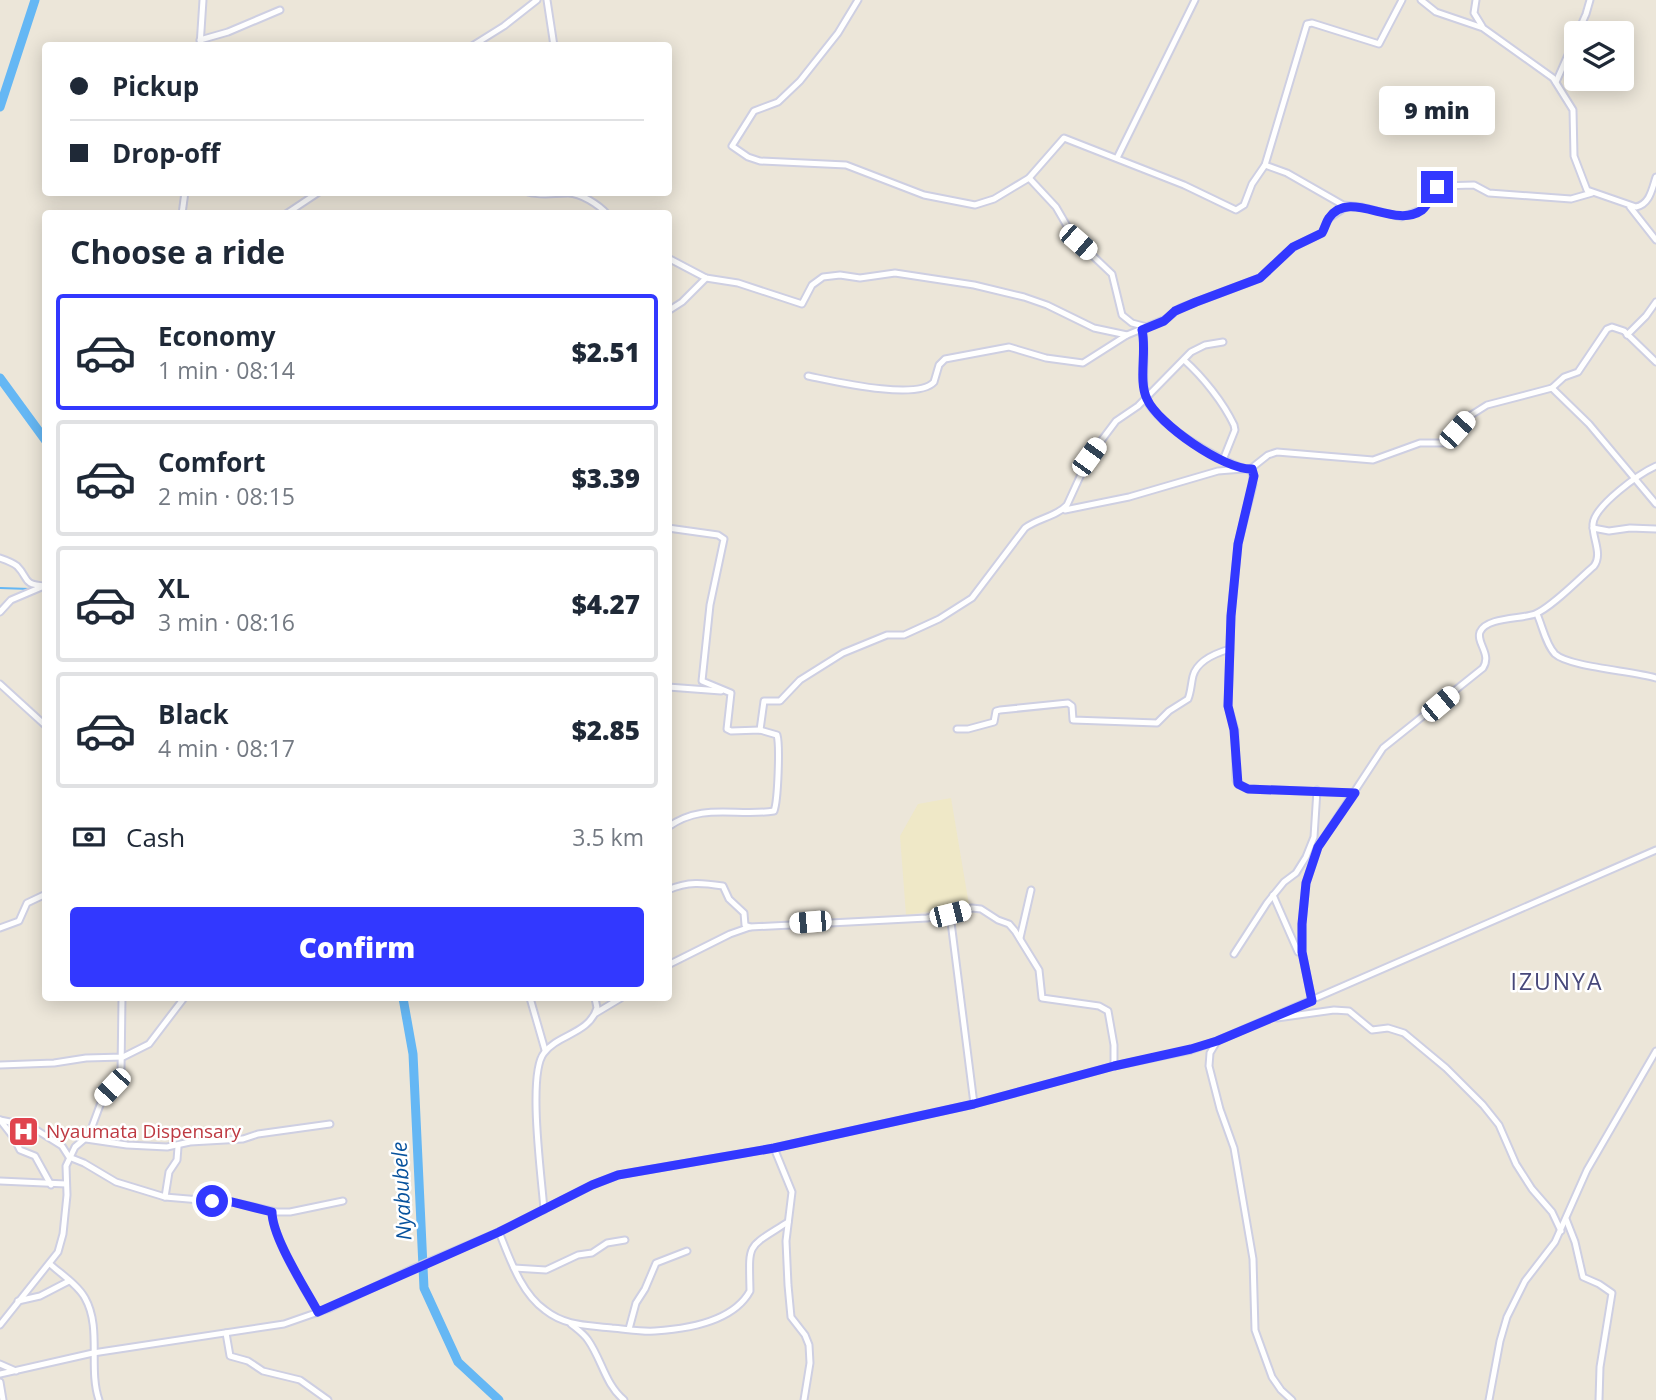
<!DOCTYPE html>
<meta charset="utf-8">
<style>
:root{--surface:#fff;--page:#f2f2f3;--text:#1f2937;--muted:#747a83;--line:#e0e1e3;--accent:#3238ff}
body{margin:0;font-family:"Open Sans",sans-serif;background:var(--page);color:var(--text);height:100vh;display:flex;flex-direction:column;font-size:26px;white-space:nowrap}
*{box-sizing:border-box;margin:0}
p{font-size:23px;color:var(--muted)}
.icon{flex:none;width:38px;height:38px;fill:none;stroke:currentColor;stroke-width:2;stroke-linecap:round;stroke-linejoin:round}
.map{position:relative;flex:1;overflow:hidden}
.details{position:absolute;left:42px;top:210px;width:630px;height:791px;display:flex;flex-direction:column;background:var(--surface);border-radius:7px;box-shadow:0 4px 18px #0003}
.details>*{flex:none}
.banner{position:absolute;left:42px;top:42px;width:630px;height:154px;border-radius:7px;box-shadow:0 4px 18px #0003;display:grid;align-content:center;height:154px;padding:0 28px;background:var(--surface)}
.fabs{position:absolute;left:1564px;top:21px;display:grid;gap:14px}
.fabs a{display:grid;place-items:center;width:70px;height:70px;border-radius:7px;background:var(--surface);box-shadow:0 4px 18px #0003;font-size:35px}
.end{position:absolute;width:32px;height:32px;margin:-16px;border:9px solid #3238ff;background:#fff;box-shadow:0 0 0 4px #fff}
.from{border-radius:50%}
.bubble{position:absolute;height:49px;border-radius:7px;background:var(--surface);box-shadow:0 4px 18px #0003;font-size:23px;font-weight:800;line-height:49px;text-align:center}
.car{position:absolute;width:21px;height:42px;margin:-21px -10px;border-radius:9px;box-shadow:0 0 5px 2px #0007;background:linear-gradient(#fff 24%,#345 0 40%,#fff 0 76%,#345 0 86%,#fff 0)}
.banner b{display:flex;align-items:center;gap:24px;height:66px;font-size:26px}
.banner b+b{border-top:2px solid var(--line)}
.banner i{width:18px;height:18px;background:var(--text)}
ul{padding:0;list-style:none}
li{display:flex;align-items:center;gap:21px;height:116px;margin:0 14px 10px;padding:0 14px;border:4px solid var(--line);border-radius:7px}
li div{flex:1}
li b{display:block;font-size:26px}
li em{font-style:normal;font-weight:800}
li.current{border-color:var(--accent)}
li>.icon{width:63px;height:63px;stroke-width:1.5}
h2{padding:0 28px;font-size:32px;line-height:84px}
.pay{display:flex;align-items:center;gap:18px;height:77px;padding:0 28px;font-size:26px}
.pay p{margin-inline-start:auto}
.cta{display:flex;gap:14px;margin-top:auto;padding:14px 28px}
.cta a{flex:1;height:80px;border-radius:7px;background:var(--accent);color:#fff;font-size:28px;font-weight:800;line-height:80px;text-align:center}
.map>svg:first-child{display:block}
.education{fill:#efe8c7}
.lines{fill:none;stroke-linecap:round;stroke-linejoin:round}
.stream{stroke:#65b7f4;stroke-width:2}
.river{stroke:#65b7f4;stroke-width:9}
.minor-casing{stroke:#cecfe2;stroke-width:9}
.minor{stroke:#fff;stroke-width:5}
.route{stroke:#3238ff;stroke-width:9}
.labels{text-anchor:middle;stroke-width:5;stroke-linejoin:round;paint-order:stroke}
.health-label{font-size:19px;fill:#be3a42;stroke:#fff;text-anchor:start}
.water-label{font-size:21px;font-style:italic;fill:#07529d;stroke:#fff}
.quarter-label{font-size:23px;letter-spacing:2px;fill:#47487a;stroke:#fff}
</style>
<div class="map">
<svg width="1656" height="1400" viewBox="0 0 1656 1400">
<rect width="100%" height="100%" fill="#ece6d9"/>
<path class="education" d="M 951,798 L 969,905 L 906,915 L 900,836 L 918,804 Z"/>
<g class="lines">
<g class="stream">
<path d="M 0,588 L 30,589"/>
<path d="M 40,589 L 46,594"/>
</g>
<g class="river">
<path d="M 0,107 L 35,0"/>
<path d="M 0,378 L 46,441"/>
<path d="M 403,998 L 413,1054 L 424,1288 L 458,1362 L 499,1400"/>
</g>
<defs>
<g id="minor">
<path d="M 547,0 L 554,46"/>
<path d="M 858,0 L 838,33 L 800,81 L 778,102 L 754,111 L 732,146 L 748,157 L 760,161 L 846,165 L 924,195 L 975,205 L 994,199 L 1029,178 L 1064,138 L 1184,185 L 1236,210 L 1244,205 L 1252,184 L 1265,165 L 1307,24 L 1312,23 L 1379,44 L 1402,0"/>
<path d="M 1421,0 L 1436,12 L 1483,28 L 1553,78 L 1573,110 L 1574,156 L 1587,190 L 1636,207 C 1650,204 1652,189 1656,177"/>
<path d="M 1476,0 L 1474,13 L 1482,26"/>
<path d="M 200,40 L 228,32 L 280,10"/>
<path d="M 200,46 L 203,0"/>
<path d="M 472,46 L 504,26 L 537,0"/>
<path d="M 1556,82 L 1586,14 L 1590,0"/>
<path d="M 1117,158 L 1195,0"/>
<path d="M 1265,165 L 1287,173 L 1343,205 L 1362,207 L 1401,217 L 1421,210 L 1440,186 L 1474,185 L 1489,193 L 1571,199 L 1592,193"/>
<path d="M 1029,178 L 1056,207 L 1074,238 L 1112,274 L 1122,315 L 1132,323 L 1147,327"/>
<path d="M 528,192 C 542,196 554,193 568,193 C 581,193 599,205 607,214"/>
<path d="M 1630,207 L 1656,240"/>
<path d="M 182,214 L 185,192"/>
<path d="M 286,214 L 319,192"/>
<path d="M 668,258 L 706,278 L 738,283 L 802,304 L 812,285 L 823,277 L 840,275 L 860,278 L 895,273 L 974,285 L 1024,297 L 1047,305 L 1094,328 L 1127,335"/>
<path d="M 668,311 L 682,302 L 706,278"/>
<path d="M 1142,330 C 1147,350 1141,374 1145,395 C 1151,422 1222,463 1249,470 L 1268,455 L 1277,452 L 1373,460 L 1420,443 L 1444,443 L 1468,417 L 1487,405 L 1552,388 L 1564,377 L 1578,372 L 1607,329 L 1612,327 L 1624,331 L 1656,362"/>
<path d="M 1627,335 L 1646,316 L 1656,302"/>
<path d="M 1184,360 C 1203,377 1223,402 1234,425 L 1235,430 L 1223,460"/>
<path d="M 808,376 C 833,381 917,401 934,382 L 939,365 L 945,359 L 1009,347 L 1046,358 L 1083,363 L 1127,335 L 1166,319 L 1180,308 L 1260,278 L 1293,247 L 1322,233 L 1328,219 L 1346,207"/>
<path d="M 1552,388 L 1589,424 L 1656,504"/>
<path d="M 1252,469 L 1253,485 L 1238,544 L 1231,616 L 1228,706 L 1235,730 L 1236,780 L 1238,784 L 1248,789 L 1355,793"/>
<path d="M 1065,510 L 1129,497 L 1218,471 L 1243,469"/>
<path d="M 668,528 L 718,535 L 724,539 L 710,605 L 702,681 L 731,693 L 727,729 L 731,731 L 760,730 L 777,735 C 780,745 778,801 774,811 C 736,817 703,802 668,827"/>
<path d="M 1593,528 L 1609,531 L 1630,528 L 1656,529"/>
<path d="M 0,558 C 6,560 12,562 17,566 C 30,579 21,584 45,586"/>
<path d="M 0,612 L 11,600 L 44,586"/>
<path d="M 1537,614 C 1542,625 1546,645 1555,654 C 1569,667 1634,671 1656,678"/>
<path d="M 0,684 L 46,726"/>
<path d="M 668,687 L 721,691"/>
<path d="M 957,729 L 968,729 L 994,722 L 996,711 L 1000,710 L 1068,703 L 1072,706 L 1073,720 L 1157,723 L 1169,711 L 1188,699 C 1191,692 1191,684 1193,676 C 1197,661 1216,653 1230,649"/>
<path d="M 760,730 L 764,701 L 780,701 L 800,680 L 843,653 L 887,635 L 904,635 L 939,619 L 972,598 L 1025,528 C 1038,518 1056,517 1067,505 L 1089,457 L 1116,421 L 1138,406 L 1191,352 L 1205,345 L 1223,342"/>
<path d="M 668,890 C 688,881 703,883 723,886 L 729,899 L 744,913 L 745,925 L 750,927"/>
<path d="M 1273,895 L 1298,952"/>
<path d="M 950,914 L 974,1104"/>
<path d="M 0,928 L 19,921 L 27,903 L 46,894"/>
<path d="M 1020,938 L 1031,890"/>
<path d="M 1234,954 L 1267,903 L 1284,882 L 1296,873 L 1306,857 L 1314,837 L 1317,790"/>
<path d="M 668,965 L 730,934 L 750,927 L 927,918 L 972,908 L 981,909 L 998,920 L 1009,924 L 1015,931 L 1039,970 L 1042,998 L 1099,1006 L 1108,1011 L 1114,1045 L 1114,1066"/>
<path d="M 530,998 L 545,1050"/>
<path d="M 1312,1001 L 1302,952 L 1302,924 L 1306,883 L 1318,847 L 1383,748 L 1483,668 C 1492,654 1476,643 1480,632 C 1486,617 1522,619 1535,614 C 1551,608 1580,578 1594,566 C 1603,554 1592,538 1593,524 C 1594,506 1640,473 1656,466"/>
<path d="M 596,1013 L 621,998"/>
<path d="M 1277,1018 L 1334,1010 L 1349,1011 L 1372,1030 L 1388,1028 L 1404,1033 L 1446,1068 L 1483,1105 L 1499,1125 L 1516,1164 L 1532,1189 L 1552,1212 L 1561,1231"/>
<path d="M 1216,1043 L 1210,1053 L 1209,1066 L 1220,1109 L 1234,1148 L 1253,1259 L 1255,1330 L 1272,1377 L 1281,1390 L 1292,1400"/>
<path d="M 0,1065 L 54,1063 L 86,1058 L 123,1057 L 149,1044 L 184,998"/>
<path d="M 0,1120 L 30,1126 L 62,1146 L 69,1157 L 84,1163 L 116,1182 L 165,1197 L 212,1201 L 220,1199 L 276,1212 L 290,1212 L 343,1201"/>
<path d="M 0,1120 L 14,1138 L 20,1150 L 35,1156 L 51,1185"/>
<path d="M 86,1139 L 127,1145 L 167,1147 L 190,1142 L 243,1139 L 258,1134 L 330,1124"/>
<path d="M 774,1148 L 792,1192 L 786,1241 L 788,1285 L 791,1317 L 805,1335 L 809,1345 L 810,1363 L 804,1400"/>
<path d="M 0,1181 L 66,1184"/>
<path d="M 165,1197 L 169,1172 L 177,1160 L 178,1147"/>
<path d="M 544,1210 C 542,1180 527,1074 544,1053 C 558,1034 589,1034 597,1008 L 595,998"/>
<path d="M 272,1212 C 273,1238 304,1288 318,1312"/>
<path d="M 1566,1219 L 1575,1242 L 1583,1277 L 1599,1284 L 1612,1293 L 1600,1367 L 1599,1400"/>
<path d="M 499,1232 C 510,1259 521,1293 545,1310 C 565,1326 587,1325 612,1328 C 626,1329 641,1332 655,1331 C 687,1329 733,1322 750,1291 C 749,1241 746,1249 788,1222"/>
<path d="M 50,1264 C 61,1274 78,1285 85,1298 C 102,1328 88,1368 99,1400"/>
<path d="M 514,1268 L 546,1270 L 578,1255 L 592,1253 L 607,1243 L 625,1240"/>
<path d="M 18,1301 L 40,1296 L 69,1281"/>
<path d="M 571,1324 C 577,1329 584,1334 588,1340 C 602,1360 605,1384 624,1400"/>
<path d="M 0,1325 L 58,1252 L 63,1234 L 67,1195 L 66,1166 L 75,1147 L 89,1135 L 103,1097 L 117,1081 L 121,1072 L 122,998"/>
<path d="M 629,1329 L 636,1303 L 645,1289 L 656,1263 L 687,1251"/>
<path d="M 226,1333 L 230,1356 L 248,1361 L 263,1371 L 300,1380 L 328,1400"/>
<path d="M 0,1364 L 16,1371"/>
<path d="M 0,1374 L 93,1353 L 284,1324 L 330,1308 L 412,1269 L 499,1232 L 592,1185 L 618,1175 L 774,1148 L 974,1104 L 1114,1066 L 1191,1050 L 1217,1041 L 1656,850"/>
<path d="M 0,1382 L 3,1400"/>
<path d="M 1489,1400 L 1500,1341 L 1507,1317 L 1525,1281 L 1555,1242 L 1587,1170 L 1656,1051"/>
</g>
</defs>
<use href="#minor" class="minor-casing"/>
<use href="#minor" class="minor"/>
</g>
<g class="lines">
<path class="route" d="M 212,1201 L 220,1199 L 272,1212 C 272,1237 305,1288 318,1312 L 499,1232 L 592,1185 L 618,1175 L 774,1148 L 974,1104 L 1114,1066 L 1191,1049 L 1217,1041 L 1312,1001 L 1302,952 L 1302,924 L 1306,883 L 1318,847 L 1355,793 L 1248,789 L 1238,784 L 1234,730 L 1228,706 L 1231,616 L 1238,544 L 1254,476 L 1252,469 C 1224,470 1158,424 1147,399 C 1138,381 1147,350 1142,330 L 1164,321 L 1175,311 L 1196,302 L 1260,278 L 1293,247 L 1322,233 C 1325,228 1326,222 1329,218 C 1350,188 1394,230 1422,210 C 1429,204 1432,194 1437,187"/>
</g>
<defs>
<symbol id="hospital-square" viewBox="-11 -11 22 22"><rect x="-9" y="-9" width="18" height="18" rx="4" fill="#e0444e" stroke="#fff"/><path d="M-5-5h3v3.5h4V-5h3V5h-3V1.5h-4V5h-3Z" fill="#fff"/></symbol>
</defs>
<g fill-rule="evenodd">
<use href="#hospital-square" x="6" y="1114" width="35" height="35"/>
</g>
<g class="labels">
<g class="health-label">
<text x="46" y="1138">Nyaumata Dispensary</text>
</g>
<g class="water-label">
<text transform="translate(402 1191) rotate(-93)" y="7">Nyabubele</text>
</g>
<g class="quarter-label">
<text x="1557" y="990">IZUNYA</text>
</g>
</g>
</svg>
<div class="fabs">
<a><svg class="icon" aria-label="layers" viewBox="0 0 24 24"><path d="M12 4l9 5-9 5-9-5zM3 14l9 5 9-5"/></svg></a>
</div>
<i class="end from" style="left:212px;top:1201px"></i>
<i class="end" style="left:1437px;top:187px"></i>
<div class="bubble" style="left:1379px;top:86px;width:116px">9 min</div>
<i class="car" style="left:1078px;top:242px;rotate:131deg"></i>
<i class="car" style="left:1457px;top:430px;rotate:42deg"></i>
<i class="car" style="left:1089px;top:457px;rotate:36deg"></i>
<i class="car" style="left:1440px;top:704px;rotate:50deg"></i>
<i class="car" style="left:950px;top:914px;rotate:76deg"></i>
<i class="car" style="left:810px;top:922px;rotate:265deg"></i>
<i class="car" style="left:112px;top:1087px;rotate:223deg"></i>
<div class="banner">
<b><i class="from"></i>Pickup</b>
<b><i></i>Drop-off</b>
</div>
<section class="details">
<h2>Choose a ride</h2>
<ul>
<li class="current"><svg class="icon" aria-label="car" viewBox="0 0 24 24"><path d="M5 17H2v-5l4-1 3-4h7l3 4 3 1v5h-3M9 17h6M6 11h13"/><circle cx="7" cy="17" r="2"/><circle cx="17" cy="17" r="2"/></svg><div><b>Economy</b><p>1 min · 08:14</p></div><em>$2.51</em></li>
<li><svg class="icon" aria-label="car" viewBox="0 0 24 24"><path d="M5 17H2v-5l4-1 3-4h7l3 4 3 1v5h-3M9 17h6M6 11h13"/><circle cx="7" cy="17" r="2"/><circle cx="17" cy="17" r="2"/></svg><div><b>Comfort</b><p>2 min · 08:15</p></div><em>$3.39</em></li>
<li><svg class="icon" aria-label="car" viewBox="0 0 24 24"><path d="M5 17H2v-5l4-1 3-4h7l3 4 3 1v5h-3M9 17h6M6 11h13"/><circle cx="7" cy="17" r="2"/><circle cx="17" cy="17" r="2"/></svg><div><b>XL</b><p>3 min · 08:16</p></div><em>$4.27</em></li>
<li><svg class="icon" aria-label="car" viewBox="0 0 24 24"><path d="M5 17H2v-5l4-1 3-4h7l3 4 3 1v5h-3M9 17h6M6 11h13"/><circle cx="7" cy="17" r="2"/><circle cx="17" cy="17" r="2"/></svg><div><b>Black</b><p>4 min · 08:17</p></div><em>$2.85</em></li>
</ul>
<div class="pay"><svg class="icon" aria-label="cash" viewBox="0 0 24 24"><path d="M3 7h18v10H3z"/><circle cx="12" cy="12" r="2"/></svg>Cash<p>3.5 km</p></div>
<div class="cta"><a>Confirm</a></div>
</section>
</div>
